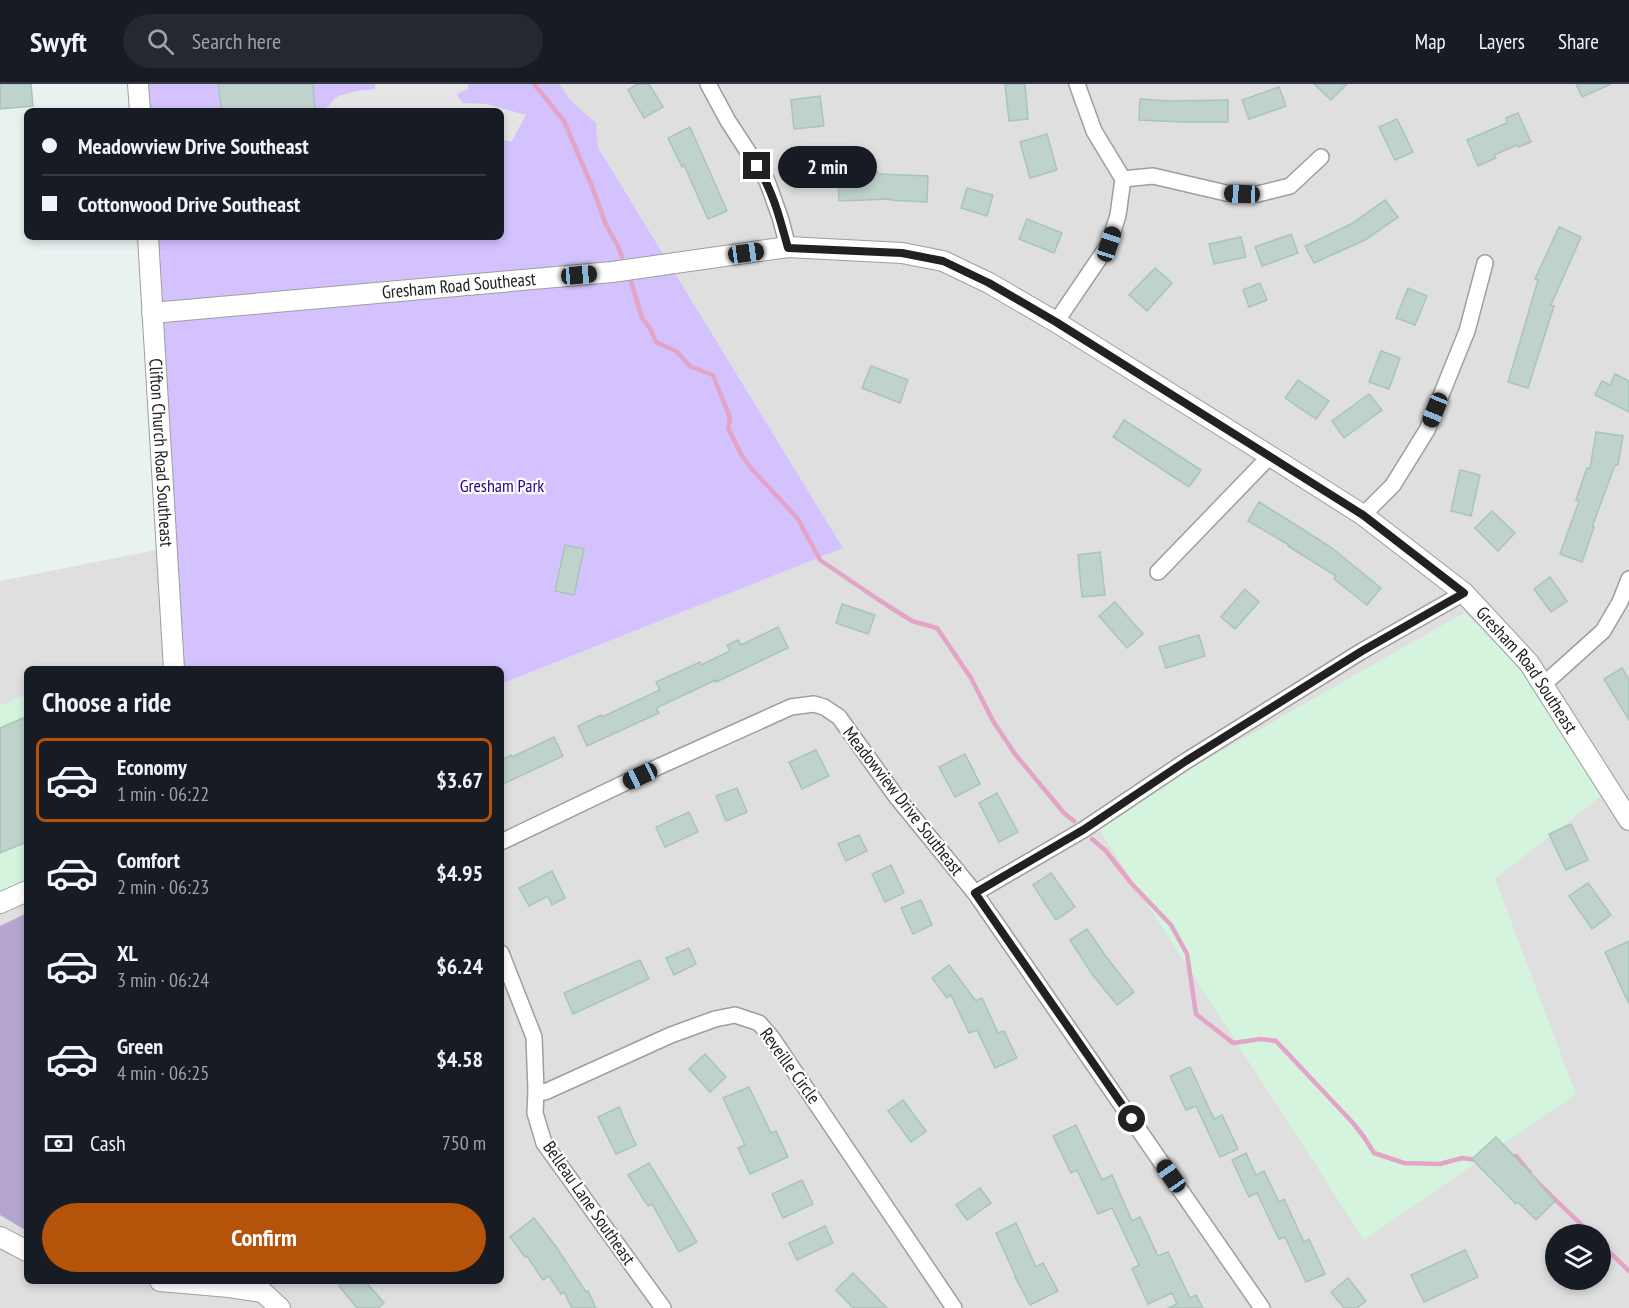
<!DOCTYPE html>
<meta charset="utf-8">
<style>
:root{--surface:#171b24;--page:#242831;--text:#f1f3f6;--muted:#9ea1a6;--line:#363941;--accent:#b45309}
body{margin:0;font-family:"PT Sans Narrow",sans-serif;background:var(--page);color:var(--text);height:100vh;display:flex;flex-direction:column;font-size:22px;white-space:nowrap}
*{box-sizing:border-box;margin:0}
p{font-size:20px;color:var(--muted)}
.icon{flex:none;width:33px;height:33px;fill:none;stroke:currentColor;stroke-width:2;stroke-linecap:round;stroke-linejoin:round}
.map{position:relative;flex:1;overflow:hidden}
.panel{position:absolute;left:24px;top:582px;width:480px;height:618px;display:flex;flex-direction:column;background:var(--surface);border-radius:9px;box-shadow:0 3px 9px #0003}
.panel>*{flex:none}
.hud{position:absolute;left:24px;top:24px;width:480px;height:132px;border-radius:9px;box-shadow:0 3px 9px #0003;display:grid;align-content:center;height:132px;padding:0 18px;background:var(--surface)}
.tools{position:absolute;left:1545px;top:1140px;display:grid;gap:12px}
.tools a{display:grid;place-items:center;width:66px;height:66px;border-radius:50%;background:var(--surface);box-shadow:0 3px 9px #0003;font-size:30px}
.end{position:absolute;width:27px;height:27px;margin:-14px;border:8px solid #212121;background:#fff;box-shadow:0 0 0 3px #fff}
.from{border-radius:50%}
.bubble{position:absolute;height:42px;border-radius:21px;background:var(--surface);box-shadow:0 3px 9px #0003;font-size:20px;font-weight:700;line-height:42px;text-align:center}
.car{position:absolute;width:18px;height:36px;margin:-18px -9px;border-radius:8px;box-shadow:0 0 4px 2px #0007;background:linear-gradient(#222 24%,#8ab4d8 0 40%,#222 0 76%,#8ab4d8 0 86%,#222 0)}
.hud b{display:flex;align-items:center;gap:21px;height:57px;font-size:22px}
.hud b+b{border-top:2px solid var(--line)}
.hud i{width:15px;height:15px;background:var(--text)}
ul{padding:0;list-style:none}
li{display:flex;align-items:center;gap:18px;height:84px;margin:0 12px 9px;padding:0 6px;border:3px solid transparent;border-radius:9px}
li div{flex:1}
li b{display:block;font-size:22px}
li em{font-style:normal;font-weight:700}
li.active{border-color:var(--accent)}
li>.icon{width:54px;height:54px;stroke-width:1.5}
h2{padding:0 18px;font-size:27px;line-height:72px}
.pay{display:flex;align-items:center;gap:15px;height:66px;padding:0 18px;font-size:22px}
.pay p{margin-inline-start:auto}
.action{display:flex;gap:12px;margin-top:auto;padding:12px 18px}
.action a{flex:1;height:69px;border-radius:36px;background:var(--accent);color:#fff;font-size:24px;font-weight:700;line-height:69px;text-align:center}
header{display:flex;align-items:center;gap:36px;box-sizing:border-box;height:84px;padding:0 30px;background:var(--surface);border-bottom:2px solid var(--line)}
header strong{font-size:28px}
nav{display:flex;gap:33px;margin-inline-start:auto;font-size:21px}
.search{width:420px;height:54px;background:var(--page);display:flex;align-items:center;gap:15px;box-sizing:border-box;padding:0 21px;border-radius:33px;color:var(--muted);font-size:22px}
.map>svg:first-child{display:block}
.residential{fill:#dedfde;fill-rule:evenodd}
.commercial{fill:#d5f4dd}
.cemetery{fill:#b5a6cd}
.park{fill:#d4c2fe}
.parking{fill:#e5e5e5}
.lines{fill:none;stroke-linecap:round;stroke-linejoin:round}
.stream{stroke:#e3a4c7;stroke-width:4.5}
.building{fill:#bfd2cc;stroke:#a8c5bb;stroke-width:1.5}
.minor-casing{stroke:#9e9e9e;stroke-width:18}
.tertiary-casing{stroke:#9e9e9e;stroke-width:22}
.minor{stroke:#fff;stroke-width:15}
.tertiary{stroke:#fff;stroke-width:20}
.route{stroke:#212121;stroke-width:8}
.labels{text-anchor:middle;stroke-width:4.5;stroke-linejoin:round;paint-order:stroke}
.street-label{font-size:18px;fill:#212121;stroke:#fff}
.park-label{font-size:18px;fill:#2c028c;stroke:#fff}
</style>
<header>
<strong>Swyft</strong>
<div class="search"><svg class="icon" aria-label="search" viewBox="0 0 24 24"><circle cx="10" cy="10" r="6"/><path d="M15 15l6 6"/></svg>Search here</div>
<nav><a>Map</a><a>Layers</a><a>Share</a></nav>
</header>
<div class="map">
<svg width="1629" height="1224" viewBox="0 0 1629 1224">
<rect width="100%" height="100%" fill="#e7f2f1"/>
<g class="residential">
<path d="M 560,0 L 1629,0 L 1629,1224 L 0,1224 L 0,824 L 27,812 L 27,1197 L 501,1197 L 501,600 L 843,464 ZM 1556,1150 L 1600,1150 L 1600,1196 L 1556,1196 Z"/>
<path d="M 161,465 L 170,585 L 27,585 L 27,611 L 0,622 L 0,497 Z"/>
</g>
<g class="commercial">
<path d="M 1464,529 L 1527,584 L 1611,704 L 1495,795 L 1576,1010 L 1364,1156 L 1095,739 Z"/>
<path d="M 27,611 L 27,812 L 0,824 L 0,622 Z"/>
</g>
<path class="cemetery" d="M 27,829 L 27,1147 L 0,1131 L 0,842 Z"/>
<path class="park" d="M 138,0 L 560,0 L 569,15 L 596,39 L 598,63 L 843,464 L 501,600 L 501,585 L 170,585 L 145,153 L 501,153 L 501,27 L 139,27 Z"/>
<path class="parking" d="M 375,0 L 468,0 L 468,5 L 460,8 L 457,11 L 463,19 L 487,20 L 526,31 L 511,58 L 501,55 L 501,27 L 323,27 L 338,12 L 357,7 L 375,5 Z"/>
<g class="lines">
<g class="stream">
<path d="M 534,0 L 564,37 L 593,105 L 606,141 L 618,162 L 622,173"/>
<path d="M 631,197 L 642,234 L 650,244 L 656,258 L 676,267 L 691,283 L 713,291 L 730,334 L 728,344 L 741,370 L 750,383 L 798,435 L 820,476 L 879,516 L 912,537 L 937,544 L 971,594 L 993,637 L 1015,670 L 1064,729 L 1074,737"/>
<path d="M 1092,755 L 1106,767 L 1131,799 L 1171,841 L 1187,870 L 1196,930 L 1233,959 L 1261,955 L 1276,957 L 1353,1039 L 1364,1053 L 1374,1069 L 1404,1079 L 1440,1080 L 1462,1074 L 1476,1076"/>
<path d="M 1508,1073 L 1516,1072 L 1530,1089"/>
<path d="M 1535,1096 L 1591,1150"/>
<path d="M 1600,1159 L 1629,1187"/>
</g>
</g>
<g class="building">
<path d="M 0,0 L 31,0 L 33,22 L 0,25 Z"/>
<path d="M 218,0 L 313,0 L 315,27 L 222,27 Z"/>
<path d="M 637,0 L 649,0 L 663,23 L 644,34 L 628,6 Z"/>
<path d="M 1005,0 L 1025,0 L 1028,35 L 1009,37 Z"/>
<path d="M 1314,0 L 1347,0 L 1331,16 Z"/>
<path d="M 1576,0 L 1611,0 L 1582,13 Z"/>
<path d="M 1279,3 L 1286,22 L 1249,35 L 1242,16 Z"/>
<path d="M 820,12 L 824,42 L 794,45 L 791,16 Z"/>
<path d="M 1140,15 L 1171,17 L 1228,16 L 1228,38 L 1182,38 L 1139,36 Z"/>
<path d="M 1518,29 L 1531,58 L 1518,63 L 1517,61 L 1494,71 L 1496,74 L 1478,82 L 1467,56 L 1507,39 L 1506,34 Z"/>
<path d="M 1397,35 L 1413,68 L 1395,76 L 1379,43 Z"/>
<path d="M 690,43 L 727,127 L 708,135 L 684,81 L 682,83 L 668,54 Z"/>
<path d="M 1047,50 L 1057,86 L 1030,94 L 1020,58 Z"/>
<path d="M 878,88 L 878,90 L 928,92 L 927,118 L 890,116 L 890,115 L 839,117 L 838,89 Z"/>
<path d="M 967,104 L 993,111 L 987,132 L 961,124 Z"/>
<path d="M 1385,116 L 1398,133 L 1365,156 L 1314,179 L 1305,162 L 1351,140 Z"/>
<path d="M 1027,135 L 1062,149 L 1054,169 L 1019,155 Z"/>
<path d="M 1559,143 L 1581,153 L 1551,221 L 1554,222 L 1528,304 L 1508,298 L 1538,196 L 1535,195 Z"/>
<path d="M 1291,150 L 1298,169 L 1262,182 L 1255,163 Z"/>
<path d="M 1241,153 L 1246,173 L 1214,180 L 1209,160 Z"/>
<path d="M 1155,184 L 1172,199 L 1147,227 L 1129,211 Z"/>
<path d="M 1260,199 L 1267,216 L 1249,223 L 1243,206 Z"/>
<path d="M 1408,204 L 1427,212 L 1415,241 L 1396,234 Z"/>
<path d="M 1381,267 L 1400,274 L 1389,305 L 1369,298 Z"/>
<path d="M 871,282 L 908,296 L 900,319 L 862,304 Z"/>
<path d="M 1615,290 L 1629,297 L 1629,328 L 1595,311 L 1602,297 L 1610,301 Z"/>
<path d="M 1298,296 L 1329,317 L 1316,335 L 1285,314 Z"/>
<path d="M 1369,310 L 1382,326 L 1344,354 L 1332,337 Z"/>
<path d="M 1124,336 L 1201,386 L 1189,403 L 1113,353 Z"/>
<path d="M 1596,348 L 1623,352 L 1618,381 L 1615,381 L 1592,443 L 1594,443 L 1582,478 L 1560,470 L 1579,417 L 1576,416 L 1587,384 L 1590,385 Z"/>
<path d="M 1460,386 L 1480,391 L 1471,432 L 1451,427 Z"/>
<path d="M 1259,418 L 1293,439 L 1332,464 L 1381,504 L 1367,521 L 1334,495 L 1336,492 L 1288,462 L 1289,461 L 1248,437 Z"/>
<path d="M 1492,427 L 1515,449 L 1498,467 L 1475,444 Z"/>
<path d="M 565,461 L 584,465 L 574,511 L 555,507 Z"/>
<path d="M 1100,468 L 1105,511 L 1082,513 L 1078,471 Z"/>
<path d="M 1550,493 L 1567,517 L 1551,528 L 1534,505 Z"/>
<path d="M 1245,505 L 1259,518 L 1235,545 L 1221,533 Z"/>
<path d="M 1115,518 L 1143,550 L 1127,564 L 1099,532 Z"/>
<path d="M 842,520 L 875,531 L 868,550 L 836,539 Z"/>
<path d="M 778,543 L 788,564 L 716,598 L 716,596 L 656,624 L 659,629 L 587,662 L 578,642 L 601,631 L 602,633 L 660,606 L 656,598 L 700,578 L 701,581 L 730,567 L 727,561 L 738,556 L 741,561 Z"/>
<path d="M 1199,551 L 1205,572 L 1166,584 L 1159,563 Z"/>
<path d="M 1622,584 L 1629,596 L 1629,636 L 1604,595 Z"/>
<path d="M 23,634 L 27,643 L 27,758 L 0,769 L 0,644 Z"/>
<path d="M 554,653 L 563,672 L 501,701 L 501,676 L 511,671 L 512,673 Z"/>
<path d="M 816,666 L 829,692 L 802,705 L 789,678 Z"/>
<path d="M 965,670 L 980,700 L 955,713 L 939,683 Z"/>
<path d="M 737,704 L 747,728 L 726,737 L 716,712 Z"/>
<path d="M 997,709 L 1018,748 L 999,758 L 979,719 Z"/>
<path d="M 689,728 L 698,748 L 665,763 L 656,743 Z"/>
<path d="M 1571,740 L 1588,776 L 1566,786 L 1549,750 Z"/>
<path d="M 859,751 L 867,767 L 846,777 L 838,760 Z"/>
<path d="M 891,781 L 904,809 L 885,818 L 872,790 Z"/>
<path d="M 552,787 L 565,814 L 552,821 L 548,812 L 529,822 L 519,804 Z"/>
<path d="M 1051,789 L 1075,823 L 1056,836 L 1033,801 Z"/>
<path d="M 1588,799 L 1611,831 L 1592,845 L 1569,812 Z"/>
<path d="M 921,816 L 932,841 L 913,850 L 901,824 Z"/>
<path d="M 1087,845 L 1104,870 L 1134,908 L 1117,921 L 1092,890 L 1070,856 Z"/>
<path d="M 1629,857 L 1629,920 L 1605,868 Z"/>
<path d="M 689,864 L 696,880 L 674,891 L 666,874 Z"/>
<path d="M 640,876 L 649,895 L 573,930 L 564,909 Z"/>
<path d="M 949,881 L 976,917 L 982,914 L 998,949 L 1004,947 L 1017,974 L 995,984 L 977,946 L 969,949 L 951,911 L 947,914 L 932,894 Z"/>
<path d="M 705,970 L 726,993 L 710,1008 L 689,985 Z"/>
<path d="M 1190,983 L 1214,1035 L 1222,1031 L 1238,1065 L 1220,1073 L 1196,1022 L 1186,1026 L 1170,992 Z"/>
<path d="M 749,1003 L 771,1049 L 776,1047 L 788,1073 L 750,1090 L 738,1064 L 745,1061 L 723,1014 Z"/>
<path d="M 903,1016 L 926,1047 L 911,1058 L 888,1027 Z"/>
<path d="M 619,1023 L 636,1061 L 616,1070 L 598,1033 Z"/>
<path d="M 1076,1041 L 1102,1096 L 1112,1091 L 1132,1137 L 1140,1133 L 1158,1172 L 1168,1168 L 1190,1214 L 1196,1211 L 1203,1224 L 1168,1224 L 1177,1220 L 1172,1209 L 1148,1220 L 1132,1185 L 1139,1181 L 1112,1124 L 1098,1130 L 1077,1086 L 1071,1089 L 1053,1052 Z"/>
<path d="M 1496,1053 L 1540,1099 L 1539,1100 L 1555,1117 L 1536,1136 L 1518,1118 L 1516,1120 L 1472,1075 Z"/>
<path d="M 1246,1069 L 1256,1091 L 1264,1087 L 1279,1118 L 1284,1115 L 1304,1158 L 1309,1155 L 1325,1190 L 1306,1198 L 1285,1153 L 1279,1155 L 1257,1109 L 1249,1113 L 1232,1076 Z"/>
<path d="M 649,1079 L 697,1158 L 679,1168 L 652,1120 L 648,1122 L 628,1091 Z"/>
<path d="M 802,1096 L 813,1120 L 783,1134 L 772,1110 Z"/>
<path d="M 980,1104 L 991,1119 L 967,1136 L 956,1121 Z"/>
<path d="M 534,1134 L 557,1164 L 586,1208 L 588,1207 L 596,1224 L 572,1224 L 564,1208 L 561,1210 L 549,1192 L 543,1196 L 527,1172 L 525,1173 L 510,1153 Z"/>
<path d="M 1016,1139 L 1036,1183 L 1043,1179 L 1058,1207 L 1030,1221 L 1015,1193 L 1016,1193 L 996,1149 Z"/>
<path d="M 825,1142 L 833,1159 L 797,1176 L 789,1159 Z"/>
<path d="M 1465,1166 L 1478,1193 L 1424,1218 L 1411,1191 Z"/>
<path d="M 853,1189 L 887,1224 L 853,1224 L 836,1206 Z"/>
<path d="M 1348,1194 L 1366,1217 L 1357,1224 L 1344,1224 L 1331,1208 Z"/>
<path d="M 345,1197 L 365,1197 L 384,1219 L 378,1224 L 357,1224 L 339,1202 Z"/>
</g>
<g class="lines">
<defs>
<g id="minor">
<path d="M 708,0 L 728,37 L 767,97 L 780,133 L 788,163"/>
<path d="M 1123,95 L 1153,92 L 1226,109 L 1258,110 L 1290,102 L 1321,73"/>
<path d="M 1056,238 L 1109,160 L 1118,131 L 1123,95 L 1094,47 L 1077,0"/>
<path d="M 1363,431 L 1393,401 L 1427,346 L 1467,247 L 1485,179"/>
<path d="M 1158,488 L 1270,372"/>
<path d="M 1543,601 L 1603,547 L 1620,518 L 1629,495"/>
<path d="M 501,758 L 660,682 L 791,623 L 814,620 L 824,623 L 839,633 L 895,711 L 975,809 L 1262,1224"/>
<path d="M 975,809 L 1083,746 L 1186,677 L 1362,567 L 1464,509"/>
<path d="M 501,869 L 534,953 L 536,1007 L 535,1029 L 544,1059 L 663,1224"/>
<path d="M 536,1007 L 545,1008 L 671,951 L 715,935 L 735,931 L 759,939 L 772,954 L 954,1224"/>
</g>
<g id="tertiary">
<path d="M 138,0 L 140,27"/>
<path id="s1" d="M 148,153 L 174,585"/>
<path id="s2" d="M 152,229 L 612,188 L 788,163 L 902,169 L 943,177 L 989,199 L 1056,238 L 1270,372 L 1363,431 L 1464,509 L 1529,579 L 1629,736"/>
<path d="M 0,819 L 27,807"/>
<path d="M 0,1153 L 27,1167"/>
<path d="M 160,1197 L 229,1203 L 262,1208"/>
<path d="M 253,1199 L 280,1224"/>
</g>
</defs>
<use href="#minor" class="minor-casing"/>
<use href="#tertiary" class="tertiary-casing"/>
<use href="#minor" class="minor"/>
<use href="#tertiary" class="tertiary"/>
</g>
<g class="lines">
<path class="route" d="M 757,82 C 773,107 780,135 788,164 L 902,169 L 943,177 L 989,199 L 1056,238 L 1363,431 L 1464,509 L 1362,567 L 1186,677 L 1083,746 L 975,809 L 1132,1035"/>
</g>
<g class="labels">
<g class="street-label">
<text dy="6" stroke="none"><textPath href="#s2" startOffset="308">Gresham Road Southeast</textPath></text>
<text dy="6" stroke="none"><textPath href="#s1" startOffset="216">Clifton Church Road Southeast</textPath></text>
<text dy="6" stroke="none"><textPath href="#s2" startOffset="1514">Gresham Road Southeast</textPath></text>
<text transform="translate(903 717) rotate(52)" y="6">Meadowview Drive Southeast</text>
<text transform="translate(790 982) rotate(54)" y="6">Reveille Circle</text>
<text transform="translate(589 1119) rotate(55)" y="6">Belleau Lane Southeast</text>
</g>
<g class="park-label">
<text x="502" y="408">Gresham Park</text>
</g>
</g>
</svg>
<div class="tools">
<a><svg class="icon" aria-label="layers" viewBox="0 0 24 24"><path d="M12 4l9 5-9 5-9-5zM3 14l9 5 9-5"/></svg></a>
</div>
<i class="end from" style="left:1132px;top:1035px"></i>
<i class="end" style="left:757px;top:82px"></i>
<div class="bubble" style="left:778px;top:62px;width:99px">2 min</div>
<i class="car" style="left:1242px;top:110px;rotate:272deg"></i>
<i class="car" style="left:1109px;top:160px;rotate:18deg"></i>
<i class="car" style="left:746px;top:169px;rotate:82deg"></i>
<i class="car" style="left:579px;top:191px;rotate:85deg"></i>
<i class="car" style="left:1435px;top:326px;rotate:202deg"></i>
<i class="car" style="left:640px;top:692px;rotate:245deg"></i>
<i class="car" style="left:1171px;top:1092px;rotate:325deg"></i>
<div class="hud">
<b><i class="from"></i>Meadowview Drive Southeast</b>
<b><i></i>Cottonwood Drive Southeast</b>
</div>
<section class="panel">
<h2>Choose a ride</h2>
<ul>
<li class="active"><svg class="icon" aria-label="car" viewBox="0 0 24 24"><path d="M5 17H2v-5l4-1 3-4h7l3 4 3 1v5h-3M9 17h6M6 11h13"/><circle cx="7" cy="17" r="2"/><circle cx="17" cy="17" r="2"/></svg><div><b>Economy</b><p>1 min · 06:22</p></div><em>$3.67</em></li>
<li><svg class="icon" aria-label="car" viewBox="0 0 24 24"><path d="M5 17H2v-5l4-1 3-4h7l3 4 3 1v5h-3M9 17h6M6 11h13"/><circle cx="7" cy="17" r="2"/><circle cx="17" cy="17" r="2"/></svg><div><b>Comfort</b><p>2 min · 06:23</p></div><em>$4.95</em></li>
<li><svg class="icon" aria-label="car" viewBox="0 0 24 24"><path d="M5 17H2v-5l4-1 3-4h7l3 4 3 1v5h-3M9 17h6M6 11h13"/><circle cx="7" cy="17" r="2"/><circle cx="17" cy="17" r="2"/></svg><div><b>XL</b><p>3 min · 06:24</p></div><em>$6.24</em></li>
<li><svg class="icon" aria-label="car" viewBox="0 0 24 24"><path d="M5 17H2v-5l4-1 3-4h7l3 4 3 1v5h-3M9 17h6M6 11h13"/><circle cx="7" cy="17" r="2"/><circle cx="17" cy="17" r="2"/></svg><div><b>Green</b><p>4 min · 06:25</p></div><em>$4.58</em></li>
</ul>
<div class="pay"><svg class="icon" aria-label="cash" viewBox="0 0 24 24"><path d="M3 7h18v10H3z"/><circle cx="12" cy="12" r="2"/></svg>Cash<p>750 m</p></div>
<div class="action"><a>Confirm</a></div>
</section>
</div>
